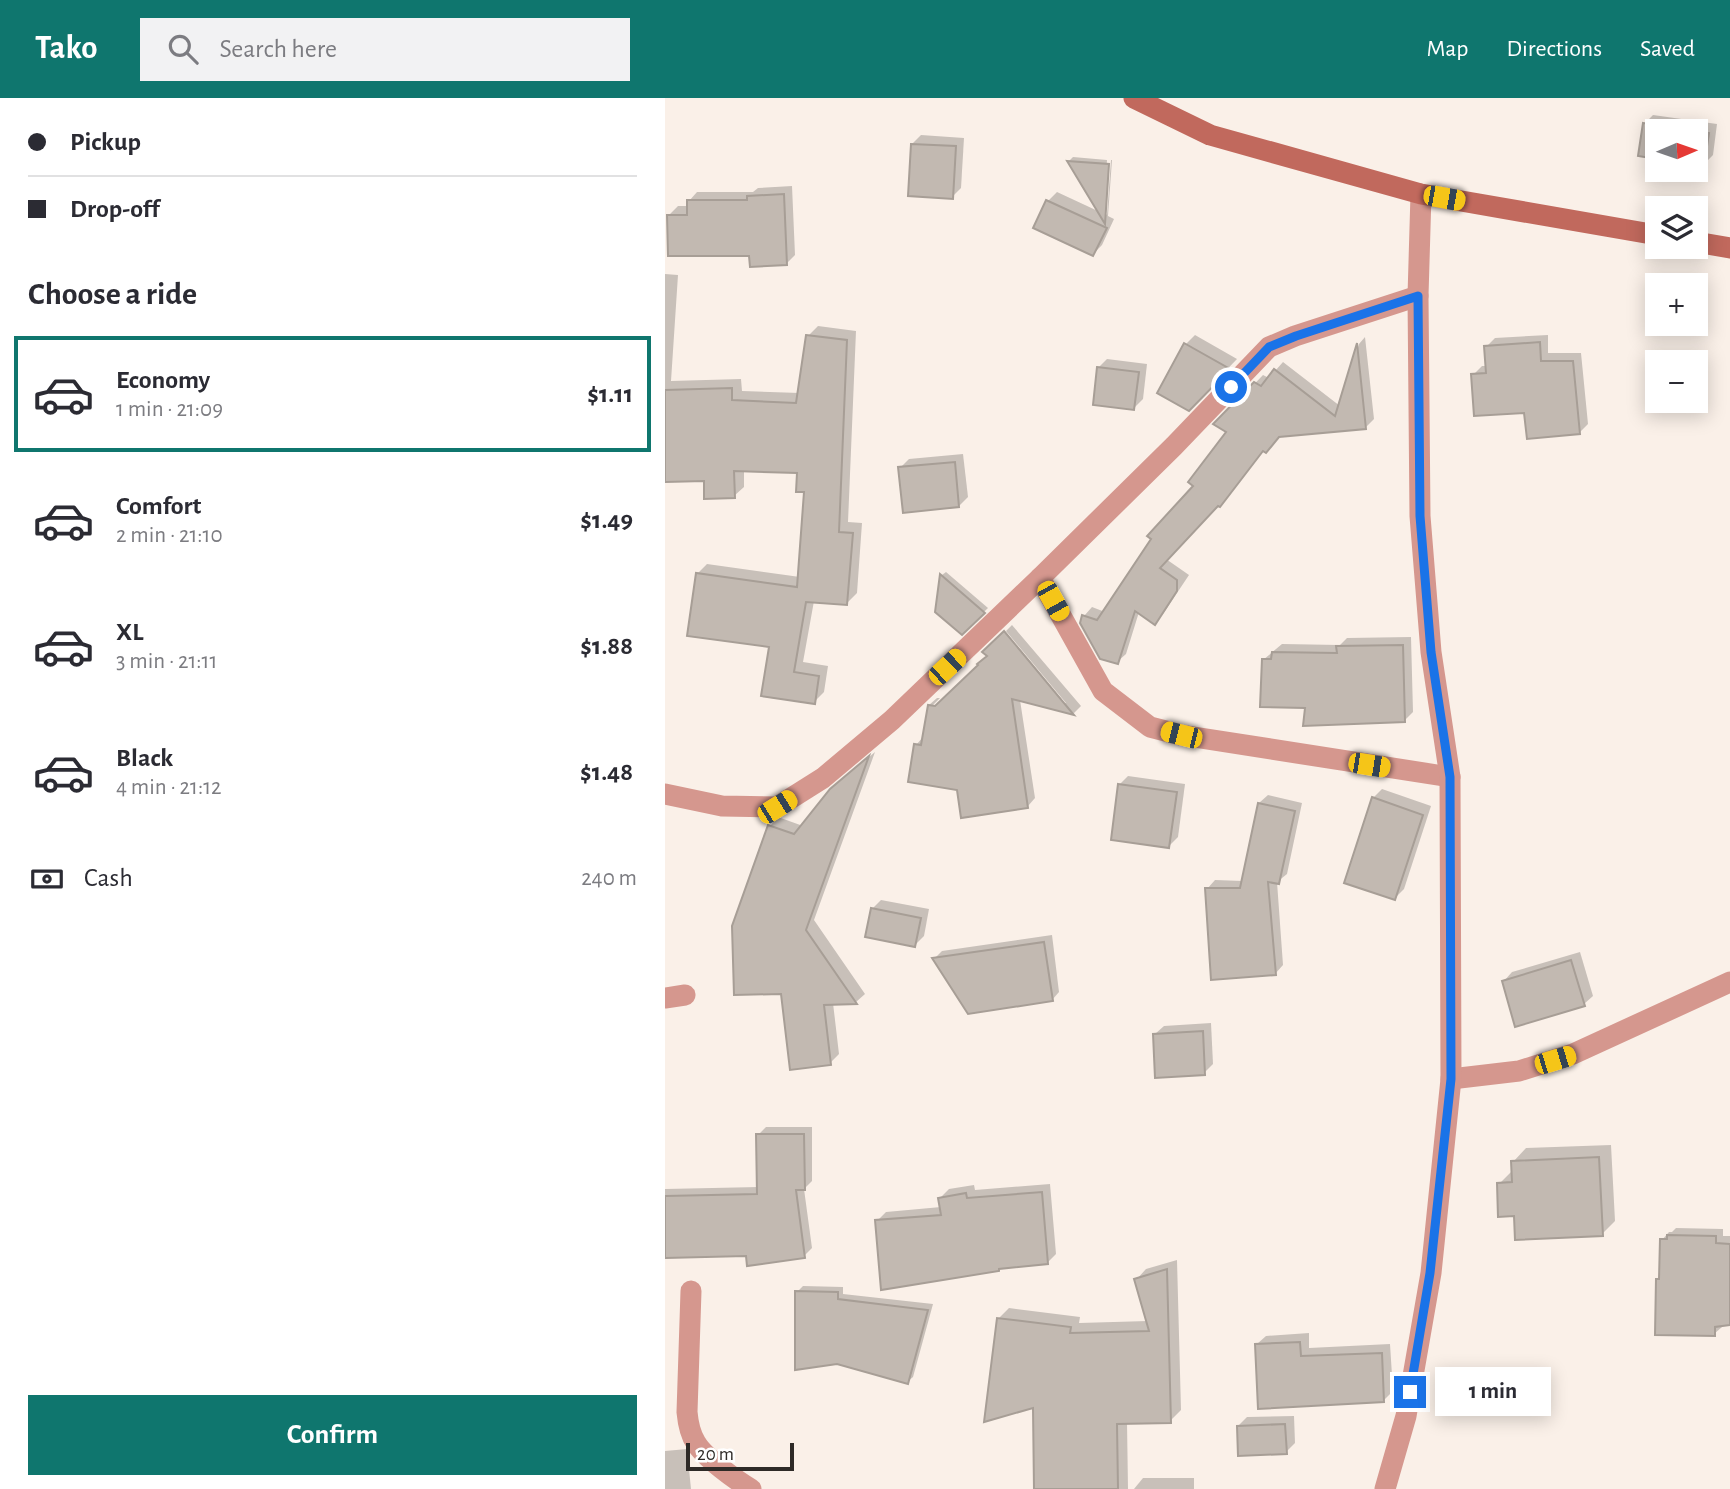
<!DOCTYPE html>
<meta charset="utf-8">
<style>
:root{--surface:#fff;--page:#f2f2f3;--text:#2b2b33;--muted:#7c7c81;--line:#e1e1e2;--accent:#0f766e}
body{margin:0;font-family:"Alegreya Sans",sans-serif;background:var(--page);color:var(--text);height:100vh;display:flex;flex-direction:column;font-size:26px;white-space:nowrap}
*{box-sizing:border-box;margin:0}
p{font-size:23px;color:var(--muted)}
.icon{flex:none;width:38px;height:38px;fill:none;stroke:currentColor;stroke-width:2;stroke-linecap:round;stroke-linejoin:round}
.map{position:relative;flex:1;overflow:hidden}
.panel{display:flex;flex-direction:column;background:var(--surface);width:665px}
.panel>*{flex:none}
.guide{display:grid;align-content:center;height:154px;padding:0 28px;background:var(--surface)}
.needle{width:46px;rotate:88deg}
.buttons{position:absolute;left:980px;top:21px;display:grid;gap:14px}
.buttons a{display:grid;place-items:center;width:63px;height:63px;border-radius:0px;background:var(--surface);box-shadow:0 4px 18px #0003;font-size:35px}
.scale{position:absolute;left:21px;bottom:18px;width:108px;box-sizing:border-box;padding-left:7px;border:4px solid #2e2a27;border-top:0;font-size:19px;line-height:24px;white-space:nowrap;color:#2e2a27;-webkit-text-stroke:5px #fff;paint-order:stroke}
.end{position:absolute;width:32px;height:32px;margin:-16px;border:9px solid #1a73e8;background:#fff;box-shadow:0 0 0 4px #fff}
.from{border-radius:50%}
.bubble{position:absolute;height:49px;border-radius:0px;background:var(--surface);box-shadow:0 4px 18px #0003;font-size:23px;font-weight:700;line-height:49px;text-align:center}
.car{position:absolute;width:21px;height:42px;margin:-21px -10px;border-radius:9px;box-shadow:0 0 5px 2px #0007;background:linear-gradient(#f5c518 24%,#345 0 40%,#f5c518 0 76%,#345 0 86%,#f5c518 0)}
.guide b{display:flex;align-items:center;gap:24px;height:66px;font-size:26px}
.guide b+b{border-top:2px solid var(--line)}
.guide i{width:18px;height:18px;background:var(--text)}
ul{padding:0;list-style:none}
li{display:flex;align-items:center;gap:21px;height:116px;margin:0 14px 10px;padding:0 14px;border:4px solid transparent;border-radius:0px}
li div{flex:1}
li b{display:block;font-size:26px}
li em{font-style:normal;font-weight:700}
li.selected{border-color:var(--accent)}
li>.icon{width:63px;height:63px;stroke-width:1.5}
h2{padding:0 28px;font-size:32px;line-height:84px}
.pay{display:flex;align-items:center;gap:18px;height:77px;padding:0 28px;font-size:26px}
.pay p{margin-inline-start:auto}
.button{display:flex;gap:14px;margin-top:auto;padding:14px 28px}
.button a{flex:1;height:80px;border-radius:0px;background:var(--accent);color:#fff;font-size:28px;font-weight:700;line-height:80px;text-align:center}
header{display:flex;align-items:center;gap:42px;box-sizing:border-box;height:98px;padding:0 35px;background:var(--accent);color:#fff}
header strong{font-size:33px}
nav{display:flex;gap:38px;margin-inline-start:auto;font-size:24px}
.search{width:490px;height:63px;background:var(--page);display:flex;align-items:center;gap:18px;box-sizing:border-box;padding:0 24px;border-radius:0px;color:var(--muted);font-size:26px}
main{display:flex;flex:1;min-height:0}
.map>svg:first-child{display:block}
.shadow{fill:#0003}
.building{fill:#c2b9b1;stroke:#a79e96;stroke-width:2}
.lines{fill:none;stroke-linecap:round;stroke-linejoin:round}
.street{stroke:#d5978e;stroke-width:21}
.secondary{stroke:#c1695d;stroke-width:21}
.route{stroke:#1a73e8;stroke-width:9}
</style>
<header>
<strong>Tako</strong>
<div class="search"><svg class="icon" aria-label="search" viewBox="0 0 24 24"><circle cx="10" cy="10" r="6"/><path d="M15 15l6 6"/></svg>Search here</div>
<nav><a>Map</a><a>Directions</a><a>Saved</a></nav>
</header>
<main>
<section class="panel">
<div class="guide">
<b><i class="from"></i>Pickup</b>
<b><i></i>Drop-off</b>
</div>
<h2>Choose a ride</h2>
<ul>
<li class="selected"><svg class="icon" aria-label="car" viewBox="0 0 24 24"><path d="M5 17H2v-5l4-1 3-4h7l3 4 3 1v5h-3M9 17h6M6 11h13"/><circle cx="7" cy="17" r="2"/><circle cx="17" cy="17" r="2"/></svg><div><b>Economy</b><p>1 min · 21:09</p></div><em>$1.11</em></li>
<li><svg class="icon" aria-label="car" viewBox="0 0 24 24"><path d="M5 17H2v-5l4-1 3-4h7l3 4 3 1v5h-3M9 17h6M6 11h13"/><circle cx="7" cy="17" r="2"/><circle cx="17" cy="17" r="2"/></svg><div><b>Comfort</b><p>2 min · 21:10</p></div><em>$1.49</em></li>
<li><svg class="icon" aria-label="car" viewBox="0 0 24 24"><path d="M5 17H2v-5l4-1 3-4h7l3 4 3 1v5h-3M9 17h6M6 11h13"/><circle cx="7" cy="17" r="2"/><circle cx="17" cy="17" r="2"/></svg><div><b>XL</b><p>3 min · 21:11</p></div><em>$1.88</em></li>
<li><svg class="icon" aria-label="car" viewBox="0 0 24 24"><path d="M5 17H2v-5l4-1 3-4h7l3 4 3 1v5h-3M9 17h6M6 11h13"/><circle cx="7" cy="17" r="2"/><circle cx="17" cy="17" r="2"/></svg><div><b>Black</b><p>4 min · 21:12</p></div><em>$1.48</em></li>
</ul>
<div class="pay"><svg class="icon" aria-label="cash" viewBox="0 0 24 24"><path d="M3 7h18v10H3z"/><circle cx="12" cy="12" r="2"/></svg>Cash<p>240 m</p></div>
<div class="button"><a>Confirm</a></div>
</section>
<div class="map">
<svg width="1065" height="1391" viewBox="0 0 1065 1391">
<rect width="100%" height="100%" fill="#faf0e8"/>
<g class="shadow">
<path d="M 988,17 L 1052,26 L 1048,57 L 1039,66 L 1031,65 L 1031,33 L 992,33 L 992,59 L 975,57 L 979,26 Z"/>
<path d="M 256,37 L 299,40 L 296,90 L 287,99 L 247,46 Z"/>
<path d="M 408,59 L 442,62 L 439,114 L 442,117 L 446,62 L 447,62 L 443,118 L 449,121 L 437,147 L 428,156 L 370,129 L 383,103 L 392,94 L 435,114 L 404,63 Z"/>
<path d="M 127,88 L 130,157 L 121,166 L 86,156 L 4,117 L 13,108 L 24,108 L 24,103 L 32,94 L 88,94 L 93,90 Z"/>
<path d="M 0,176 L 13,177 L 6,283 L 76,281 L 77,293 L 135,295 L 143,238 L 153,228 L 191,233 L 183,424 L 197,425 L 192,495 L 182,505 L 149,503 L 138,564 L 163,568 L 159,594 L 149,604 L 106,548 L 32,476 L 42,466 L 135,479 L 141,393 L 134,373 L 79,372 L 79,389 L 69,398 L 41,381 L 0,382 Z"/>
<path d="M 530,237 L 572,261 L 524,311 L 495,294 L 521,246 Z"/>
<path d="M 883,237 L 883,255 L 916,255 L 923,326 L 914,335 L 860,313 L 808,277 L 817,268 L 822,268 L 821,249 L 830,240 Z"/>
<path d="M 700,239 L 709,321 L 700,330 L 615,337 L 601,353 L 599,351 L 553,406 L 501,461 L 524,477 L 498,516 L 490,525 L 474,514 L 461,556 L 452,564 L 419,518 L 427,509 L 440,514 L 531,388 L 564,333 L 551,326 L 598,277 L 604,280 L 618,264 L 675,308 L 694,246 Z"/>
<path d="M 442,261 L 482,266 L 478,301 L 469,310 L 433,270 Z"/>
<path d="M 298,356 L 303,399 L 294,408 L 235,370 L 244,361 Z"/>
<path d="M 281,474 L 323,510 L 297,535 L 271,514 L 277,477 Z"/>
<path d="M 347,527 L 416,608 L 409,615 L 355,602 L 370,700 L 363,708 L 294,691 L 251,647 L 259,638 L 264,607 L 272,600 L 275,600 L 268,607 L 268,611 L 320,563 L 397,605 L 401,605 L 341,533 Z"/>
<path d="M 746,539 L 748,614 L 740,622 L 642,608 L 598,562 L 617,546 L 675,547 L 682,540 Z"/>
<path d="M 210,654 L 149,822 L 200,896 L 191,904 L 168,905 L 174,956 L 165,965 L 105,728 L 113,719 L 138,728 L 176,683 Z"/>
<path d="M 463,678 L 520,686 L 513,739 L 504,748 L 454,687 Z"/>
<path d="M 717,691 L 766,708 L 739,791 L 730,800 L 708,700 Z"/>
<path d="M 603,697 L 637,705 L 622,776 L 612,784 L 618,867 L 610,876 L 542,791 L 550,782 L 578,783 L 594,705 Z"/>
<path d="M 216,802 L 264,811 L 259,838 L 250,847 L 207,811 Z"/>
<path d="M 387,837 L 394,894 L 387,902 L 270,860 L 277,853 Z"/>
<path d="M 915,854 L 928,898 L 919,906 L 839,883 L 847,874 Z"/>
<path d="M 546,925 L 548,966 L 539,975 L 490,936 L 499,928 Z"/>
<path d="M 101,1029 L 147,1029 L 147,1083 L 139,1091 L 147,1150 L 139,1158 L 82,1156 L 0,1158 L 0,1091 L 94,1089 L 93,1037 Z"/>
<path d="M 946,1047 L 950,1123 L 937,1136 L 834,1086 L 848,1072 L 848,1064 L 861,1050 Z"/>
<path d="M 385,1086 L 391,1156 L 382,1165 L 337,1169 L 334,1172 L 212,1123 L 221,1114 L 276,1109 L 275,1100 L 284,1091 L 309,1087 L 310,1092 Z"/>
<path d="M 1011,1130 L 1058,1131 L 1058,1138 L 1065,1138 L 1065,1225 L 1057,1226 L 1057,1229 L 1049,1236 L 993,1182 L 996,1179 L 997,1142 L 1004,1134 L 1007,1134 Z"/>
<path d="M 512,1162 L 516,1312 L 505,1323 L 462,1324 L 463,1391 L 371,1391 L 370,1307 L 333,1221 L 344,1210 L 415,1219 L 414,1225 L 483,1223 L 471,1182 L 481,1171 Z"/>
<path d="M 138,1188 L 178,1189 L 178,1196 L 268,1206 L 248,1279 L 242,1284 L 132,1194 Z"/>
<path d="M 644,1235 L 644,1250 L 725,1246 L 728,1293 L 719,1302 L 592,1246 L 601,1238 Z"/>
<path d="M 629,1318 L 630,1345 L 621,1354 L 573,1328 L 582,1319 Z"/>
<path d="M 22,1351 L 26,1391 L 0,1391 L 0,1353 Z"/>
<path d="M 478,1380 L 529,1380 L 529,1391 L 469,1391 Z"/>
</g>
<g class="building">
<path d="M 978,25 L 1044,35 L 1039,68 L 1031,67 L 1031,33 L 992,33 L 992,61 L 973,58 Z"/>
<path d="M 246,46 L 291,48 L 288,101 L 243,98 Z"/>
<path d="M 402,63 L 444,66 L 440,126 Z"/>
<path d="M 119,96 L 122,167 L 85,169 L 84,158 L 3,158 L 2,117 L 22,117 L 22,102 L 82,102 L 82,98 Z"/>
<path d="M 381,102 L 442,130 L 428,158 L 368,130 Z"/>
<path d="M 141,237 L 182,242 L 174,434 L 188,435 L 182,507 L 141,504 L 129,574 L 154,578 L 150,606 L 96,598 L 104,549 L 22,538 L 31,475 L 132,489 L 139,394 L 131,394 L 132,375 L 69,373 L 70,400 L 39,401 L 39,383 L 0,384 L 0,292 L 67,290 L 67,302 L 131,305 Z"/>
<path d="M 875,244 L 876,263 L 908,263 L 915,336 L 862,341 L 859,315 L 809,318 L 806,276 L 821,275 L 819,248 Z"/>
<path d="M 519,245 L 565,271 L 524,313 L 492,295 Z"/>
<path d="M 692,245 L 701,331 L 614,339 L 601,355 L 598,353 L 555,409 L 553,408 L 495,470 L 512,482 L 512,493 L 490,527 L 470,513 L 453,566 L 435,561 L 415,525 L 417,517 L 432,522 L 486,441 L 482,438 L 528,388 L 523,384 L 561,334 L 548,326 L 589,284 L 596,288 L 609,271 L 670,318 Z"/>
<path d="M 432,269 L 474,274 L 469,312 L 428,307 Z"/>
<path d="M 290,364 L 294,409 L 238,415 L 233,369 Z"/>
<path d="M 275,476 L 320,515 L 297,537 L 270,514 Z"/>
<path d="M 339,533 L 409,617 L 347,601 L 363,710 L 296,720 L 292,692 L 243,684 L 249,646 L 256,647 L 263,607 L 270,608 L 313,567 L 312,566 L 322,558 L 317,554 Z"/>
<path d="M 738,547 L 740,624 L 638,628 L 640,610 L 595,609 L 597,561 L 606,561 L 607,554 L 672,555 L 671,548 Z"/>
<path d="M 204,658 L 141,832 L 192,906 L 159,907 L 166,967 L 125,972 L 116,896 L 69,897 L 67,828 L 103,727 L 129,736 L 165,691 Z"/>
<path d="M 453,686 L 512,694 L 504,750 L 446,742 Z"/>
<path d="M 707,699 L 758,717 L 730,802 L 679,785 Z"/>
<path d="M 593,705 L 630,713 L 614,786 L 603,784 L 611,877 L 546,882 L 540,790 L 575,790 Z"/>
<path d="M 206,810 L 256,820 L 250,849 L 200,839 Z"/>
<path d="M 379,844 L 388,903 L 303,916 L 267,860 Z"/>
<path d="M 906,862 L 920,908 L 850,929 L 837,883 Z"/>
<path d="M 538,933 L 540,977 L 490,980 L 488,936 Z"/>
<path d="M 91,1036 L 139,1036 L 140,1092 L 131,1092 L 140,1160 L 82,1168 L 81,1158 L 0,1160 L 0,1098 L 92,1096 Z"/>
<path d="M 934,1059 L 938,1138 L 850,1142 L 849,1118 L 833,1119 L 832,1085 L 847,1084 L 846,1063 Z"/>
<path d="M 377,1094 L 383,1166 L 334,1171 L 334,1173 L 216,1192 L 210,1122 L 276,1117 L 273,1100 L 301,1095 L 302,1100 Z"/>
<path d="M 1002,1137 L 1051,1138 L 1051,1145 L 1065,1146 L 1065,1227 L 1050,1229 L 1050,1238 L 990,1237 L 991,1181 L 994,1181 L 995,1141 L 1002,1141 Z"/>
<path d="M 502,1171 L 506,1325 L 452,1326 L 453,1391 L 369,1391 L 368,1310 L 319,1324 L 332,1220 L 406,1229 L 405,1235 L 484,1233 L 469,1181 Z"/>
<path d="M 130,1193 L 173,1194 L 173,1201 L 263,1212 L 243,1286 L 172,1266 L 130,1272 Z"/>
<path d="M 635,1244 L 636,1258 L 717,1255 L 719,1304 L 593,1311 L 590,1246 Z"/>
<path d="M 620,1326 L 622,1356 L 573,1358 L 572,1328 Z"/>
</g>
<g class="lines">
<g class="street">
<path d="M 375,480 L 438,593 L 485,629 L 516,637 L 785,679"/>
<path d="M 0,696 L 57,708 L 112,709 L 158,680 L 227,622 L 375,480 L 509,348 L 604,249 L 630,238 L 753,198"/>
<path d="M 0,900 L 20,897"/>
<path d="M 786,981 L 854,973 L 908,956 L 1065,884"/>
<path d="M 26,1193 L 22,1314 C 23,1325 25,1336 31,1345 C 39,1359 72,1383 86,1391"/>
<path d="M 720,1391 L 741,1318 L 766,1175 L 786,981 L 785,679 L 766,554 L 755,418 L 753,198 L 756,96"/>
</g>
<g class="secondary">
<path d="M 469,0 L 545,37 L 756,96 L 992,137"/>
<path d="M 1031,144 L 1065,150"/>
</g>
</g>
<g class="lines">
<path class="route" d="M 566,289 L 604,249 L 631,238 L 753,198 L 755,418 L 766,554 L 785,679 L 786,981 L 765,1175 L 745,1294"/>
</g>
</svg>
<div class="buttons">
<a><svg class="needle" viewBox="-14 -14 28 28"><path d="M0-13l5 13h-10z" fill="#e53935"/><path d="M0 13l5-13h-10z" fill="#7c7c81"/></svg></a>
<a><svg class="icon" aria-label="layers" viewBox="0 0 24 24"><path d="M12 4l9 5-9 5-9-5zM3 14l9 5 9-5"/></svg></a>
<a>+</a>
<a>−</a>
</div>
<div class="scale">20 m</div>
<i class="end from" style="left:566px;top:289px"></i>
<i class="end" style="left:745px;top:1294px"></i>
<div class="bubble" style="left:770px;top:1269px;width:116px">1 min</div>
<i class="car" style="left:779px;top:100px;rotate:100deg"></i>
<i class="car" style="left:388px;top:503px;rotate:151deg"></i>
<i class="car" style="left:282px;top:569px;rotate:47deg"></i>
<i class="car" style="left:516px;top:637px;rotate:284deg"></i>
<i class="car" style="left:704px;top:667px;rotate:99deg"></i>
<i class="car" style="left:112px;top:709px;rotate:58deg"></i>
<i class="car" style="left:890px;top:962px;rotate:73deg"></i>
</div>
</main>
